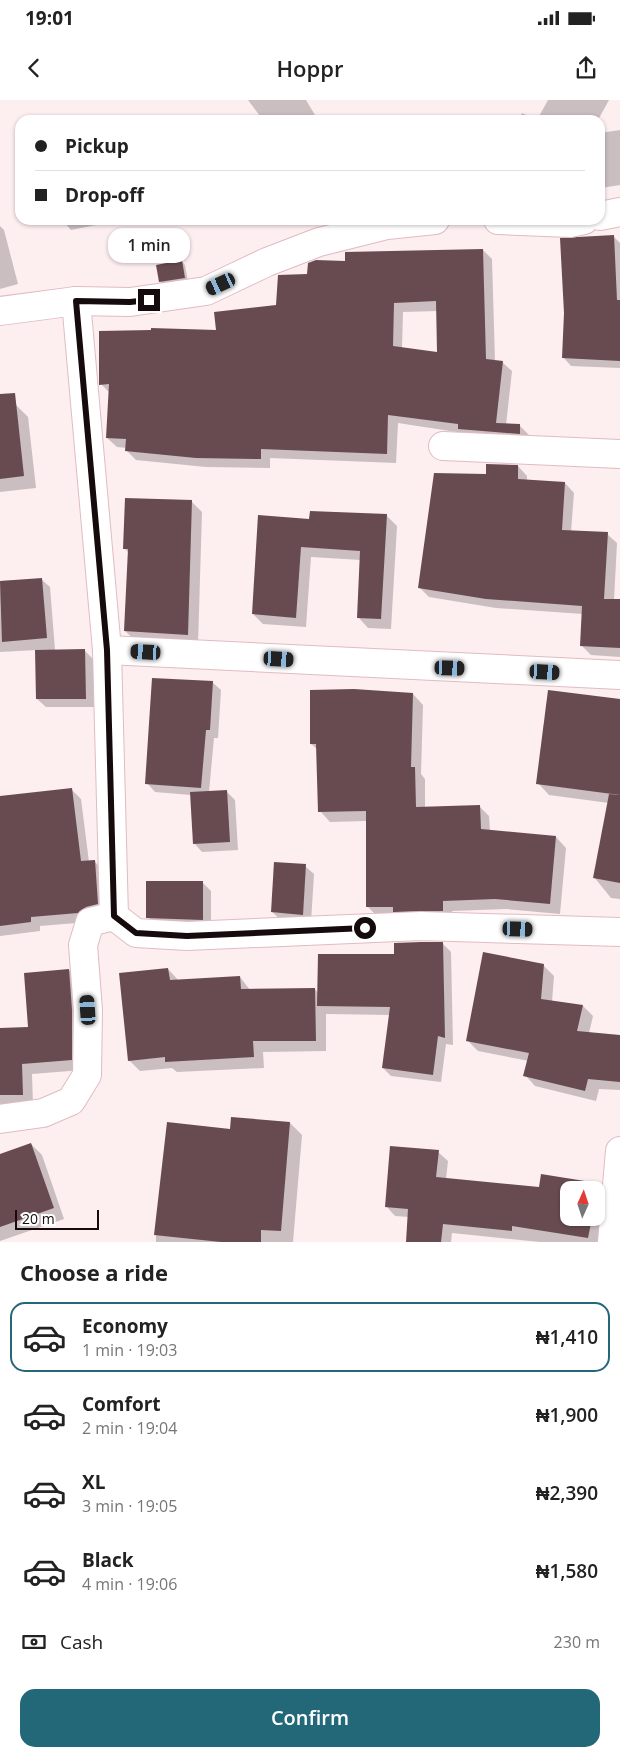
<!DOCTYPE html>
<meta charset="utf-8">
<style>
:root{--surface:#fff;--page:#f6f6f6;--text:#222;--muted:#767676;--line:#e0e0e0;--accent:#236879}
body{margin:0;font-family:"Open Sans",sans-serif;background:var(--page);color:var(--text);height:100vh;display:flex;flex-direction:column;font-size:19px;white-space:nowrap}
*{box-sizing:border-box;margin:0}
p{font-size:16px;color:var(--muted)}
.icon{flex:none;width:28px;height:28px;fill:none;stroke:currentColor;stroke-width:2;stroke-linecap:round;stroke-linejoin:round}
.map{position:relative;height:1142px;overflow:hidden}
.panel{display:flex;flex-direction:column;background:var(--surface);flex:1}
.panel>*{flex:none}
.banner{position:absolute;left:15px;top:15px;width:590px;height:110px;border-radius:15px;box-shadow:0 1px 4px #0004;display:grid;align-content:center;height:110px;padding:0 20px;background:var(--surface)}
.needle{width:32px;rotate:3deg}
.controls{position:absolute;left:560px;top:1081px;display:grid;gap:10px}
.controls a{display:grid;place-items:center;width:45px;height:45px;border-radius:10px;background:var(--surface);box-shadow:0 1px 4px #0004;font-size:25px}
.scale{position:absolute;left:15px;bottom:12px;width:84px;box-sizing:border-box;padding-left:5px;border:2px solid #150a0c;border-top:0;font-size:14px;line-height:18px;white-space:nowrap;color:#150a0c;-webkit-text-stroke:4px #fff;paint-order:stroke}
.end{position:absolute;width:22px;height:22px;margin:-11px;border:6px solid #150a0c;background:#fff;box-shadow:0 0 0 2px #fff}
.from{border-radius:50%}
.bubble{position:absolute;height:35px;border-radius:15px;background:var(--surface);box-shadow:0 1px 4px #0004;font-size:16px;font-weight:600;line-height:35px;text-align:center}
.car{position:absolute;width:15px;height:30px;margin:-15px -8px;border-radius:6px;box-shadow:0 0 4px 1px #0007;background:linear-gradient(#222 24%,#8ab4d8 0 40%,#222 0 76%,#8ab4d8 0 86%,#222 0)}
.banner b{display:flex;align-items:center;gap:18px;height:48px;font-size:19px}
.banner b+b{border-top:1px solid var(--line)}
.banner i{width:12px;height:12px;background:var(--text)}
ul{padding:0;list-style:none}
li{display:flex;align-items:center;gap:15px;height:70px;margin:0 10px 8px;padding:0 10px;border:2px solid transparent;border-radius:15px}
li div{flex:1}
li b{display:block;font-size:19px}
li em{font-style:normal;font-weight:600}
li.selected{border-color:var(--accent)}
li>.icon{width:45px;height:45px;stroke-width:1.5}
h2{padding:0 20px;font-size:22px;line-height:60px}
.pay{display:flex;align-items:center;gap:12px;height:55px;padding:0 20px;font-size:19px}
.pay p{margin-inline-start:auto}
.primary-button{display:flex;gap:10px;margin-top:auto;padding:10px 20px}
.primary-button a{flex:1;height:58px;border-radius:15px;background:var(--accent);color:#fff;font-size:20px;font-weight:600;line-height:58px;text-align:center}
.status{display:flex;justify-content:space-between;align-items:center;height:35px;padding:0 25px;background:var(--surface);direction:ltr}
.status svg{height:14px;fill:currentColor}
header{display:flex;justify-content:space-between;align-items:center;height:65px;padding:0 20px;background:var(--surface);font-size:22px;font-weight:600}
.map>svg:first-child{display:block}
.shadow{fill:#0003;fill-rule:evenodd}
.building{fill:#684b50;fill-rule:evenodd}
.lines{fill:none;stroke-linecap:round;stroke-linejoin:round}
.street-casing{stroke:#dfbcc2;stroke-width:30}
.street{stroke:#fff;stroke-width:28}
.route{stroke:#150a0c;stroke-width:6}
</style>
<div class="status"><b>19:01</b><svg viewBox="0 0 49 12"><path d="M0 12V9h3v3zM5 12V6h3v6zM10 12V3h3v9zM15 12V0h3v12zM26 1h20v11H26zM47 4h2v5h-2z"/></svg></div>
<header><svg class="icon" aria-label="back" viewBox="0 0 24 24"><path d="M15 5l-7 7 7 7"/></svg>Hoppr<svg class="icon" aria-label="share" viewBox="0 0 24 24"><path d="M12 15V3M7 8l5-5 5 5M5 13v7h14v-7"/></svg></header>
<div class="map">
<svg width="620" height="1142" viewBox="0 0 620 1142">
<rect width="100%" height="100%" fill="#fdeef0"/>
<g class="shadow">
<path d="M 248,0 L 306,0 L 318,20 L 263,20 Z"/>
<path d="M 548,0 L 609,0 L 598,20 L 537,20 Z"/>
<path d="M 522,13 L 537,20 L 519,20 Z"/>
<path d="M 620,30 L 620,85 L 601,88 L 600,33 Z"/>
<path d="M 62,120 L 95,120 L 96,125 L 71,130 Z"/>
<path d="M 0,126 L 4,130 L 18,184 L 0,189 Z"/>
<path d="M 613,136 L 620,143 L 620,268 L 571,266 L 563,257 Z"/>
<path d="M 483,150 L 492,159 L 495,261 L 502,262 L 512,271 L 506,325 L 520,326 L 529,335 L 529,343 L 469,338 L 463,333 L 398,323 L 396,363 L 270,358 L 270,368 L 206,367 L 136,360 L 127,351 L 127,348 L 117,347 L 107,338 L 110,293 L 101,284 L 278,206 L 309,176 L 347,162 ZM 437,211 L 438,253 L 402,248 L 403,212 Z"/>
<path d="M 181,161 L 185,165 L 188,182 L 164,186 L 160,181 Z"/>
<path d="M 16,305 L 28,317 L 36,388 L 0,392 L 0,307 Z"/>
<path d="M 518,366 L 527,376 L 527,381 L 565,383 L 574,393 L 571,432 L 607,434 L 617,443 L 614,500 L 620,500 L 620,557 L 591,555 L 582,546 L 583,514 L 496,508 L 429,497 L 419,487 L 487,375 Z"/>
<path d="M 191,401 L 202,412 L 198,545 L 136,541 L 125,531 L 129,453 L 124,448 Z"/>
<path d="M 386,415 L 397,426 L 391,529 L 368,528 L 358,517 L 361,460 L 311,457 L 306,527 L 263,524 L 253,514 L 311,420 Z"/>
<path d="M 41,479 L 50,487 L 55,550 L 84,550 L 93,559 L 94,607 L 46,607 L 37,599 L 37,550 L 0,552 L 0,481 Z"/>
<path d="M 212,582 L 221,590 L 218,638 L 214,638 L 209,692 L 226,691 L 235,700 L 238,750 L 202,752 L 194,743 L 191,695 L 155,692 L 147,683 Z"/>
<path d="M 413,594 L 423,605 L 421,674 L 425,679 L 425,708 L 479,706 L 489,716 L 490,731 L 556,737 L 566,748 L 560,814 L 506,809 L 452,811 L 453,821 L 378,817 L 368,807 L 367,721 L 330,722 L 320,711 L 318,650 L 311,644 Z"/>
<path d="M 620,600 L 620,799 L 611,798 L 594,777 L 609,703 L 549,695 L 538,683 Z"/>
<path d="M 71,689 L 81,699 L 89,762 L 94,761 L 104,771 L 107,813 L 88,822 L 40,826 L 40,831 L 0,836 L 0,697 Z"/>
<path d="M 305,766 L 314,774 L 311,822 L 281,820 L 272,812 Z"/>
<path d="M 202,782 L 211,791 L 211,828 L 156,826 L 148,817 Z"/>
<path d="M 443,844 L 451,852 L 453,945 L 446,944 L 441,982 L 391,976 L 383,968 L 390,915 L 326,914 L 326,951 L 263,952 L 264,968 L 177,972 L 172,968 L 140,971 L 129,960 L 168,869 L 179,881 L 240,877 L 250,890 L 315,889 L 318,893 L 395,855 Z"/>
<path d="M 544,866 L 554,876 L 552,902 L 583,906 L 593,916 L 589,933 L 620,936 L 620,990 L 599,989 L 596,1001 L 535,986 L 525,975 L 529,961 L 478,951 L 468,941 Z"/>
<path d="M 69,870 L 79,880 L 82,970 L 32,974 L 33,1005 L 0,1005 L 0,929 L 30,929 Z"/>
<path d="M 290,1023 L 302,1035 L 293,1142 L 156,1142 L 156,1133 L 231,1030 Z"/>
<path d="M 31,1044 L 42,1055 L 64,1119 L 0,1141 L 0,1055 Z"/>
<path d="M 438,1052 L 448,1061 L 446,1079 L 540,1088 L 597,1084 L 606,1094 L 598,1142 L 540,1142 L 452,1133 L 451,1142 L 407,1142 L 409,1117 L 395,1116 L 386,1106 ZM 569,1090 L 596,1090 L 596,1118 L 569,1118 Z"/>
</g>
<g class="building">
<path d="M 614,135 L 617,200 L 620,200 L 620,261 L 562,258 L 564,213 L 560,138 Z"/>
<path d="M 483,149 L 486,259 L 503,261 L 496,323 L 520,324 L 520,334 L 458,329 L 458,324 L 388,315 L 387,354 L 261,349 L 261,359 L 196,358 L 125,351 L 126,339 L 106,338 L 109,284 L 99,285 L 99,231 L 151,230 L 151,228 L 216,230 L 214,212 L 276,205 L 278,175 L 307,174 L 308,163 L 316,160 L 345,161 L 345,152 ZM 436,201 L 437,252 L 393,246 L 394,203 Z"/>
<path d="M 182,160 L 185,178 L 159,182 L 156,165 Z"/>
<path d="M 15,293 L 24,376 L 0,379 L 0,294 Z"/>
<path d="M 486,364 L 518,365 L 518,379 L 565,382 L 562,430 L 608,432 L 604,499 L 620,499 L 620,548 L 580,546 L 582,506 L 486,499 L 418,488 L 434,373 L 486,374 Z"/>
<path d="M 125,398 L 192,400 L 188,535 L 124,531 L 128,449 L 123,449 Z"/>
<path d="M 310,411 L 387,414 L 381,519 L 357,518 L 360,451 L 301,447 L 296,518 L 252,514 L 258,415 L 309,419 Z"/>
<path d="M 42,478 L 47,538 L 2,542 L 0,481 Z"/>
<path d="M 85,549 L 86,599 L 36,599 L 35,550 Z"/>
<path d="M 152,578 L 213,581 L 210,630 L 206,630 L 201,688 L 145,684 Z"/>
<path d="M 354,589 L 413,593 L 411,667 L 415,667 L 416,707 L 480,705 L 481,729 L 556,736 L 550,804 L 495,799 L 443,801 L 443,811 L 393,812 L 393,807 L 366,807 L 366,711 L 318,712 L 316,644 L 310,644 L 310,590 Z"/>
<path d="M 548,590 L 620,599 L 620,695 L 536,684 Z"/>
<path d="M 72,688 L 81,761 L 95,760 L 98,804 L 86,807 L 78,813 L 31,817 L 31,822 L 0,826 L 0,696 Z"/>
<path d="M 227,690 L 230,742 L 193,744 L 190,692 Z"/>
<path d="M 609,694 L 620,695 L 620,783 L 593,778 Z"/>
<path d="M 274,762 L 306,764 L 303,815 L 271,812 Z"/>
<path d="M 146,781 L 203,781 L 203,820 L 146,818 Z"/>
<path d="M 421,842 L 443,842 L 445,938 L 438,936 L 433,975 L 382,968 L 390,907 L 317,906 L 318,854 L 394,854 L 394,843 Z"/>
<path d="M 483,852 L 544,864 L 541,899 L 583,905 L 577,931 L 620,935 L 620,982 L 588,979 L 585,991 L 523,976 L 529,953 L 466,941 Z"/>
<path d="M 168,868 L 170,880 L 240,876 L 241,889 L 315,888 L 316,941 L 253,941 L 254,957 L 165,962 L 165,957 L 128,961 L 119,873 Z"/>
<path d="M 69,869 L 72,910 L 72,960 L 22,964 L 23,995 L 0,995 L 0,928 L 28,927 L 24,873 Z"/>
<path d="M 231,1017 L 290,1022 L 281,1131 L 261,1130 L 261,1142 L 221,1142 L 154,1135 L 167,1022 L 230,1029 Z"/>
<path d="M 31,1043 L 54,1108 L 0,1127 L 0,1054 Z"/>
<path d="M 390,1046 L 439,1050 L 436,1077 L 539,1087 L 541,1074 L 597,1083 L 596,1090 L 569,1090 L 569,1118 L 592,1118 L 588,1138 L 512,1126 L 512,1131 L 443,1124 L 441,1142 L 406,1142 L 408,1109 L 385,1107 Z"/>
</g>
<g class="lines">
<defs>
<g id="street">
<path d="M 600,116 L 620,112"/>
<path d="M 498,120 L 570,123 L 584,120"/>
<path d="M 76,201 L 107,550 L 114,816 L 136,833 L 187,836 L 421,826 L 620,832"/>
<path d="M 0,211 L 76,201 L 130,202 L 206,191 L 267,162 L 319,142 L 387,125 L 435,120"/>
<path d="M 443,346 L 620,354"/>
<path d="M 107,550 L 620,575"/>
<path d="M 0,1019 L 43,1013 L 71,1001 L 87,975 L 88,910 L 83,845 L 90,822 L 114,816"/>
<path d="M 612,1142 L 620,1051"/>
</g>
</defs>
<use href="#street" class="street-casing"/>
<use href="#street" class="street"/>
</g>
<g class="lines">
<path class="route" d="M 149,200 L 130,202 L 76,201 L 107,550 L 114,816 L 136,833 L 187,836 L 365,828"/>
</g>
</svg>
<div class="controls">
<a><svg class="needle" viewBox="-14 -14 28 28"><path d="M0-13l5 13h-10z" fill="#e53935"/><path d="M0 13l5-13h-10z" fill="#767676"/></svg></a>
</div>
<div class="scale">20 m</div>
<i class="end from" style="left:365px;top:828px"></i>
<i class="end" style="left:149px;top:200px"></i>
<div class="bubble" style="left:108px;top:128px;width:82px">1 min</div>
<i class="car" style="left:221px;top:184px;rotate:245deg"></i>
<i class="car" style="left:146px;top:552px;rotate:273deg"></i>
<i class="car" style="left:279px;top:559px;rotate:93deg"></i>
<i class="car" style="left:450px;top:568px;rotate:92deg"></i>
<i class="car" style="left:545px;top:572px;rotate:93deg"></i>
<i class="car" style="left:518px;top:829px;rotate:92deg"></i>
<i class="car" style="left:88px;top:910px;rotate:356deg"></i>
<div class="banner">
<b><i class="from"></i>Pickup</b>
<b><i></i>Drop-off</b>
</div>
</div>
<section class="panel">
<h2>Choose a ride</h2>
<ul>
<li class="selected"><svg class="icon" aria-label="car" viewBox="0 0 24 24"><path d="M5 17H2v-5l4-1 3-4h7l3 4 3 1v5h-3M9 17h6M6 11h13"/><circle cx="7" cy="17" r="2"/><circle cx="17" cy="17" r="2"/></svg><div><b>Economy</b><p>1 min · 19:03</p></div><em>₦1,410</em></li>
<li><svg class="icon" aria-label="car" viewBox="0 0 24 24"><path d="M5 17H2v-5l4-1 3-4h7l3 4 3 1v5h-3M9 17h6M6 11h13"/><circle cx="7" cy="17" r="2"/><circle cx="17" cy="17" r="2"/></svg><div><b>Comfort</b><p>2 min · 19:04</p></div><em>₦1,900</em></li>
<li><svg class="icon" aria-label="car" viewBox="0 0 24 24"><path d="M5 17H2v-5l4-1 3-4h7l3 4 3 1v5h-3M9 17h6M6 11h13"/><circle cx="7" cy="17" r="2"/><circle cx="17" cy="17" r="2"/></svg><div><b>XL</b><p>3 min · 19:05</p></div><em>₦2,390</em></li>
<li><svg class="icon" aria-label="car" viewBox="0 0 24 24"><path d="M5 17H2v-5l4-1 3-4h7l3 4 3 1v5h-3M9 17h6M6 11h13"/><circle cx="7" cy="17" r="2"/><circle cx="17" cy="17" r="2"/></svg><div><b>Black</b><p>4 min · 19:06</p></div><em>₦1,580</em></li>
</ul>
<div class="pay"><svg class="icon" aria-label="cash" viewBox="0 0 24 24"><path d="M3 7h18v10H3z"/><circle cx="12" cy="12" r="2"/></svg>Cash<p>230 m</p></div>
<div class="primary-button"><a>Confirm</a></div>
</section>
